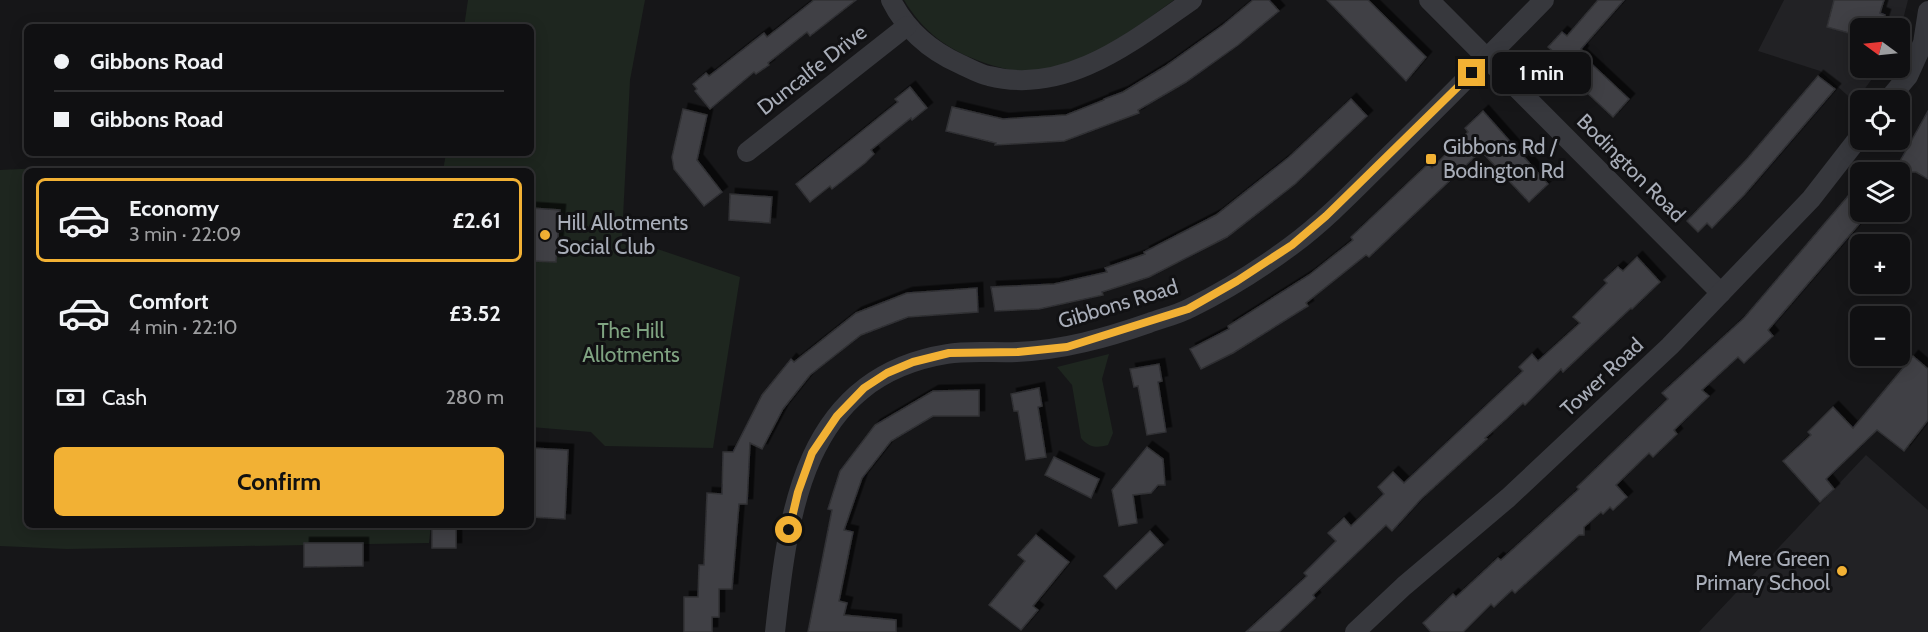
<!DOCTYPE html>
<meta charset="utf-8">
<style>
:root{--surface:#101012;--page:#19191b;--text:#f1f3f6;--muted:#9c9d9f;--line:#303032;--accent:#f2b134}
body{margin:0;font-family:Cabin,sans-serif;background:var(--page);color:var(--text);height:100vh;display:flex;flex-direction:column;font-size:22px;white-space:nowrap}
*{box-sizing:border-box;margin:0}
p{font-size:20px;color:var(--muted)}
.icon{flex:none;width:33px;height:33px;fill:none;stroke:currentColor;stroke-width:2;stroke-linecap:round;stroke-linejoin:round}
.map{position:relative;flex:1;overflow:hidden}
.drawer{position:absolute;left:24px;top:168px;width:510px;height:360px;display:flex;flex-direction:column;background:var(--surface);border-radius:9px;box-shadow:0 3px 15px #0003,0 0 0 2px var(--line)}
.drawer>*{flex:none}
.banner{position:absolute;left:24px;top:24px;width:510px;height:132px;border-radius:9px;box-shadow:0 3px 15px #0003,0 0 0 2px var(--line);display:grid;align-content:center;height:132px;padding:0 30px;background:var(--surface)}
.needle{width:39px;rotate:285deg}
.fabs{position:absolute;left:1850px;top:18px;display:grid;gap:12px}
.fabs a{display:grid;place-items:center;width:60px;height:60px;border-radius:9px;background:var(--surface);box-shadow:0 3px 15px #0003,0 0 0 2px var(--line);font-size:30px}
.end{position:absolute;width:27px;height:27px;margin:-14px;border:8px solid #f2b134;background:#111;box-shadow:0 0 0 3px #111}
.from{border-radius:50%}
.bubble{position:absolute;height:42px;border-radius:9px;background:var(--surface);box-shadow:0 3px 15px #0003,0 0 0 2px var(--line);font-size:20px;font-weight:800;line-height:42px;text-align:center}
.banner b{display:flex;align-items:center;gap:21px;height:57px;font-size:22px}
.banner b+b{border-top:2px solid var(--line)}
.banner i{width:15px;height:15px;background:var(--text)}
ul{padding:10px 0 0;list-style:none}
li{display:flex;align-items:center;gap:18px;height:84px;margin:0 12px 9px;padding:0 18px;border:3px solid transparent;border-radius:9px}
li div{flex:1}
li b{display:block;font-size:22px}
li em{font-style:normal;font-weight:800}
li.active{border-color:var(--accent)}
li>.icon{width:54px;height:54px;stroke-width:1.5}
.pay{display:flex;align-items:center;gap:15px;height:66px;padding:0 30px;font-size:22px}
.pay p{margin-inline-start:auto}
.button{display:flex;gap:12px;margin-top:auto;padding:12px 30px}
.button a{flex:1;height:69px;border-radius:9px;background:var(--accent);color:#111;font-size:24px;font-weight:800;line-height:69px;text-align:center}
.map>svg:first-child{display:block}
.built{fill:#222225}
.green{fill:#1e261f}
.building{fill:#404145;stroke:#303034;stroke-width:1.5;filter:url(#shadow)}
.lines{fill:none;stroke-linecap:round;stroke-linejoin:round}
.street{stroke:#37383d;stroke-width:20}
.route{stroke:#f2b134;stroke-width:8}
.poi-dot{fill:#f2b134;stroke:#111113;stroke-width:2}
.labels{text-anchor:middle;stroke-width:6;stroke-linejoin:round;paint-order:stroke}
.street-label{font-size:21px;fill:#a8adb8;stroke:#111113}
.poi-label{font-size:21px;fill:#a8adb8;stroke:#111113;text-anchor:start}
.park-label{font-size:21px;fill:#7fa381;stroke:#111113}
</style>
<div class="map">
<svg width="1928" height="632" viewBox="0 0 1928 632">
<defs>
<filter id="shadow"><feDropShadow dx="5.5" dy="-5.5" stdDeviation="0" flood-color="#0009"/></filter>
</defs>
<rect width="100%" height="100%" fill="#161618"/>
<g class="built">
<path d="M 1784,0 L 1908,0 L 1899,35 L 1899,28 L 1860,28 L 1860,68 L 1880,68 L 1855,102 L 1820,71 L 1758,51 Z"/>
<path d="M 1866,455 L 1928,510 L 1928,632 L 1699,632 Z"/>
</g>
<g class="green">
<path d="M 468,0 L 645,0 L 630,80 L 622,237 L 740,277 L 713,448 L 605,446 L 591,432 L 531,427 L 531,171 L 443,171 L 446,153 L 531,153 L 531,27 L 464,27 Z"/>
<path d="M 904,0 L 1174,0 C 1130,32 1075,75 1017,71 C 1003,69 986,64 972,58 C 942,46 921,28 904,0 Z"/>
<path d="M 63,167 L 187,171 L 27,171 L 27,525 L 431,525 L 429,543 L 67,549 L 0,546 L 0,170 Z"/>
<path d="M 1109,354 L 1102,379 L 1113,433 L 1108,445 C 1097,448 1089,448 1081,438 L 1072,385 L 1057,367 Z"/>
</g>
<g class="building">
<path d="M 814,0 L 856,0 L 810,36 L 807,32 L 768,63 L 769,65 L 756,74 L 754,72 L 710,109 L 695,91 L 697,89 L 693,84 L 706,73 L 709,76 L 764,33 L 767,37 Z"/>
<path d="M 1253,0 L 1269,0 L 1279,11 L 1238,45 L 1186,82 L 1138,110 L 1139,113 L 1064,141 L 995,145 L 996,143 L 946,131 L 952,107 L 1003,119 L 1066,115 L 1104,100 L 1104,99 L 1123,92 L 1164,67 L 1223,25 Z"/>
<path d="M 1327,0 L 1368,0 L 1426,57 L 1406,81 Z"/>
<path d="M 1598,0 L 1624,0 L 1581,49 L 1583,51 L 1581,54 L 1629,99 L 1613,117 L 1581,87 L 1587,81 L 1548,47 L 1562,32 L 1567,36 Z"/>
<path d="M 1834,0 L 1884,0 L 1880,13 L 1885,15 L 1881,28 L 1860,28 L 1860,36 L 1827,27 Z"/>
<path d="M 1818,76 L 1835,89 L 1744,195 L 1712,228 L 1707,223 L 1698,232 L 1687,221 L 1747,159 Z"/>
<path d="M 910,87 L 927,108 L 912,120 L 911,118 L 871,150 L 874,154 L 865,163 L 832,189 L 830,186 L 810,202 L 796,184 L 898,102 L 895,99 Z"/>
<path d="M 1351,99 L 1367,116 L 1295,184 L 1227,237 L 1149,277 L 1102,292 L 1103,295 L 1039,309 L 995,311 L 991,287 L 1054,284 L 1107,272 L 1105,268 L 1145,254 L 1144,252 L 1216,215 L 1289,157 Z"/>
<path d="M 683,109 L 707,115 L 697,160 L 722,192 L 704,206 L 674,169 L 672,157 Z"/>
<path d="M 1483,111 L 1548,184 L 1529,202 L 1481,151 L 1369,257 L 1366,255 L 1306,303 L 1308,306 L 1233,353 L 1201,369 L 1190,349 L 1229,329 L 1228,326 L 1309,275 L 1353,240 L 1351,237 L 1428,164 L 1432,168 L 1468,132 L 1465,128 Z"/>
<path d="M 1928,111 L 1928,179 L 1916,172 L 1894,172 Z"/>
<path d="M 1860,182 L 1861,222 L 1768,330 L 1773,336 L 1744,363 L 1738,357 L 1702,390 L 1709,396 L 1674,430 L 1677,434 L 1653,457 L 1649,453 L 1616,485 L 1627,497 L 1613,510 L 1610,507 L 1603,514 L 1601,512 L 1584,527 L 1584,535 L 1579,535 L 1515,593 L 1512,590 L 1494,607 L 1491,604 L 1463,632 L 1431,632 L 1423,623 L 1453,594 L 1456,597 L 1498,558 L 1501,560 L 1579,489 L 1577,487 L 1668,399 L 1662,393 L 1744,318 Z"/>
<path d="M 730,194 L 772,197 L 770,223 L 729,220 Z"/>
<path d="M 531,208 L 560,210 L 556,262 L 531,261 Z"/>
<path d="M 1637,257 L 1660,282 L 1632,309 L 1631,308 L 1563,372 L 1561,369 L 1525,405 L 1523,403 L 1506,419 L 1485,438 L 1487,439 L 1421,499 L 1392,531 L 1386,525 L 1313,595 L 1315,598 L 1279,632 L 1246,632 L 1307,576 L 1304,573 L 1336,541 L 1328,533 L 1344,518 L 1351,526 L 1384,494 L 1378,487 L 1393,472 L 1404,483 L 1523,371 L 1519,367 L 1532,354 L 1538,361 L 1580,323 L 1573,317 L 1607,283 L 1604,280 L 1618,267 L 1623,271 Z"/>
<path d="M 977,288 L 978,312 L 908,317 L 861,335 L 810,375 L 783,409 L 762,449 L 750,443 L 747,504 L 739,504 L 732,589 L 719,589 L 719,617 L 712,617 L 712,632 L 684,632 L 684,597 L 698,597 L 699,565 L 704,565 L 707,493 L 722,494 L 723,452 L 733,452 L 762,395 L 791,359 L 794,362 L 856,313 L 907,293 Z"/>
<path d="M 1913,356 L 1928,369 L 1928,420 L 1904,451 L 1877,430 L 1826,479 L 1834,489 L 1820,502 L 1783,461 L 1811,435 L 1808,432 L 1833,407 L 1853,428 Z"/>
<path d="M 1159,364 L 1162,381 L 1158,382 L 1166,432 L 1147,435 L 1138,386 L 1134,387 L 1130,369 Z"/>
<path d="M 1039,388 L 1042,406 L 1038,407 L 1046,457 L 1026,460 L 1018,411 L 1014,411 L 1011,394 Z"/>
<path d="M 979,390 L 979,416 L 933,416 L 891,441 L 862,478 L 844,530 L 853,532 L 839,601 L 847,603 L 844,615 L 896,620 L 896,632 L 808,632 L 832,510 L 828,509 L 840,471 L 875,425 L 933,391 Z"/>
<path d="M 1147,447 L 1163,459 L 1165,485 L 1158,485 L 1151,493 L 1133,495 L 1137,523 L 1119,526 L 1112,490 Z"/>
<path d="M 531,448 L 568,450 L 565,519 L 531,517 Z"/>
<path d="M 1054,457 L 1099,479 L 1091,498 L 1045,475 Z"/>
<rect x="432" y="525" width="24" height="23"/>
<path d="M 1150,531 L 1163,545 L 1116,589 L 1104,576 Z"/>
<path d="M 1036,535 L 1069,562 L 1033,606 L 1038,610 L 1021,630 L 989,605 L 1025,561 L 1018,555 Z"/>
<path d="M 304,543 L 363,543 L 363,566 L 304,567 Z"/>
</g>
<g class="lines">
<g class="street">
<path d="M 891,0 C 906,30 929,50 960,64 C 969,68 979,74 989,76 C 1066,96 1133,41 1192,0"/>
<path d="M 1429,0 L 1721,293"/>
<path d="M 1888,100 L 1908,76 L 1923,43 L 1928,11"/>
<path d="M 747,152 L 907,26"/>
<path d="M 775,632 C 788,513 803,377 947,354 C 969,350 994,353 1017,352 C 1063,350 1106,338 1149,323 C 1162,318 1177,315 1190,308 C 1225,291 1260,269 1291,246 C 1329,218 1361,183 1395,150 C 1445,101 1494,51 1544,0"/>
<path d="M 1355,632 L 1404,586 L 1508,498 L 1670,346 L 1811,199 L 1860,136"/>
</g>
</g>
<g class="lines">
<path class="route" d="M 789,530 L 798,492 L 812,453 L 837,416 L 864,388 L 887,373 L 913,362 L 949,353 L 1018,352 L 1067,347 L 1188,309 L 1237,281 L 1292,245 L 1326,216 L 1472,73"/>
</g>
<g class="poi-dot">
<rect x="1425" y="153" width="12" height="12" rx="3"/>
<circle cx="545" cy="235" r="6"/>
<circle cx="1842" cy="571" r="6"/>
</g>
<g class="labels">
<g class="street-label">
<text transform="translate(812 70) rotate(-38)" y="7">Duncalfe Drive</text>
<text transform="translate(1631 168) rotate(45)" y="7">Bodington Road</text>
<text transform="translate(1118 304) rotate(-17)" y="7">Gibbons Road</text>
<text transform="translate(1602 377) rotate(-43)" y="7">Tower Road</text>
</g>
<g class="poi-label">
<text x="1443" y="154">Gibbons Rd /<tspan x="1443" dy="24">Bodington Rd</tspan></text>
<text x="557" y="230">Hill Allotments<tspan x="557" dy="24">Social Club</tspan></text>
<text x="1830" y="566" text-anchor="end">Mere Green<tspan x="1830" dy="24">Primary School</tspan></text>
</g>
<g class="park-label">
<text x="631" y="338">The Hill<tspan x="631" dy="24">Allotments</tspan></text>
</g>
</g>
</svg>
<div class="fabs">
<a><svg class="needle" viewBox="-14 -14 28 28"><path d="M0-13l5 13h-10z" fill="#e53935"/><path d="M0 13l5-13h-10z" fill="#9c9d9f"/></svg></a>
<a><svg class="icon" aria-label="locate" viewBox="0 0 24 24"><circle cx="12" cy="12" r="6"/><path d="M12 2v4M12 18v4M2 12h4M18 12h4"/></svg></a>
<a><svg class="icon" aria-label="layers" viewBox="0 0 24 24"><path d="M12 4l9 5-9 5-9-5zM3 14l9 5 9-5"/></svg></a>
<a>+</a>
<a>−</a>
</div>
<i class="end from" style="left:789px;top:530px"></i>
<i class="end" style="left:1472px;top:73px"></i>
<div class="bubble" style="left:1492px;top:52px;width:99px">1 min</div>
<div class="banner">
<b><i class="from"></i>Gibbons Road</b>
<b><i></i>Gibbons Road</b>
</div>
<section class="drawer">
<ul>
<li class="active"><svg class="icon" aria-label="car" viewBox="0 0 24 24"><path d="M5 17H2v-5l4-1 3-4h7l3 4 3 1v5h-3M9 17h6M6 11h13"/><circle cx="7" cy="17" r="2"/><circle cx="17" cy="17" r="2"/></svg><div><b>Economy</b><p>3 min · 22:09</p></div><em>£2.61</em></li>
<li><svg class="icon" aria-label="car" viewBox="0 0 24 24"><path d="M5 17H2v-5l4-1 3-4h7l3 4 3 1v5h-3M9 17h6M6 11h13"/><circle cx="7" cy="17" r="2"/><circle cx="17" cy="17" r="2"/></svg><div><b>Comfort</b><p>4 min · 22:10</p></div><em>£3.52</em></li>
</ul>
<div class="pay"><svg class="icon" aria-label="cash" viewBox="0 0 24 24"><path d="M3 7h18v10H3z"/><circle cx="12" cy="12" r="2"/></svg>Cash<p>280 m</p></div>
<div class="button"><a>Confirm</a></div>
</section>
</div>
